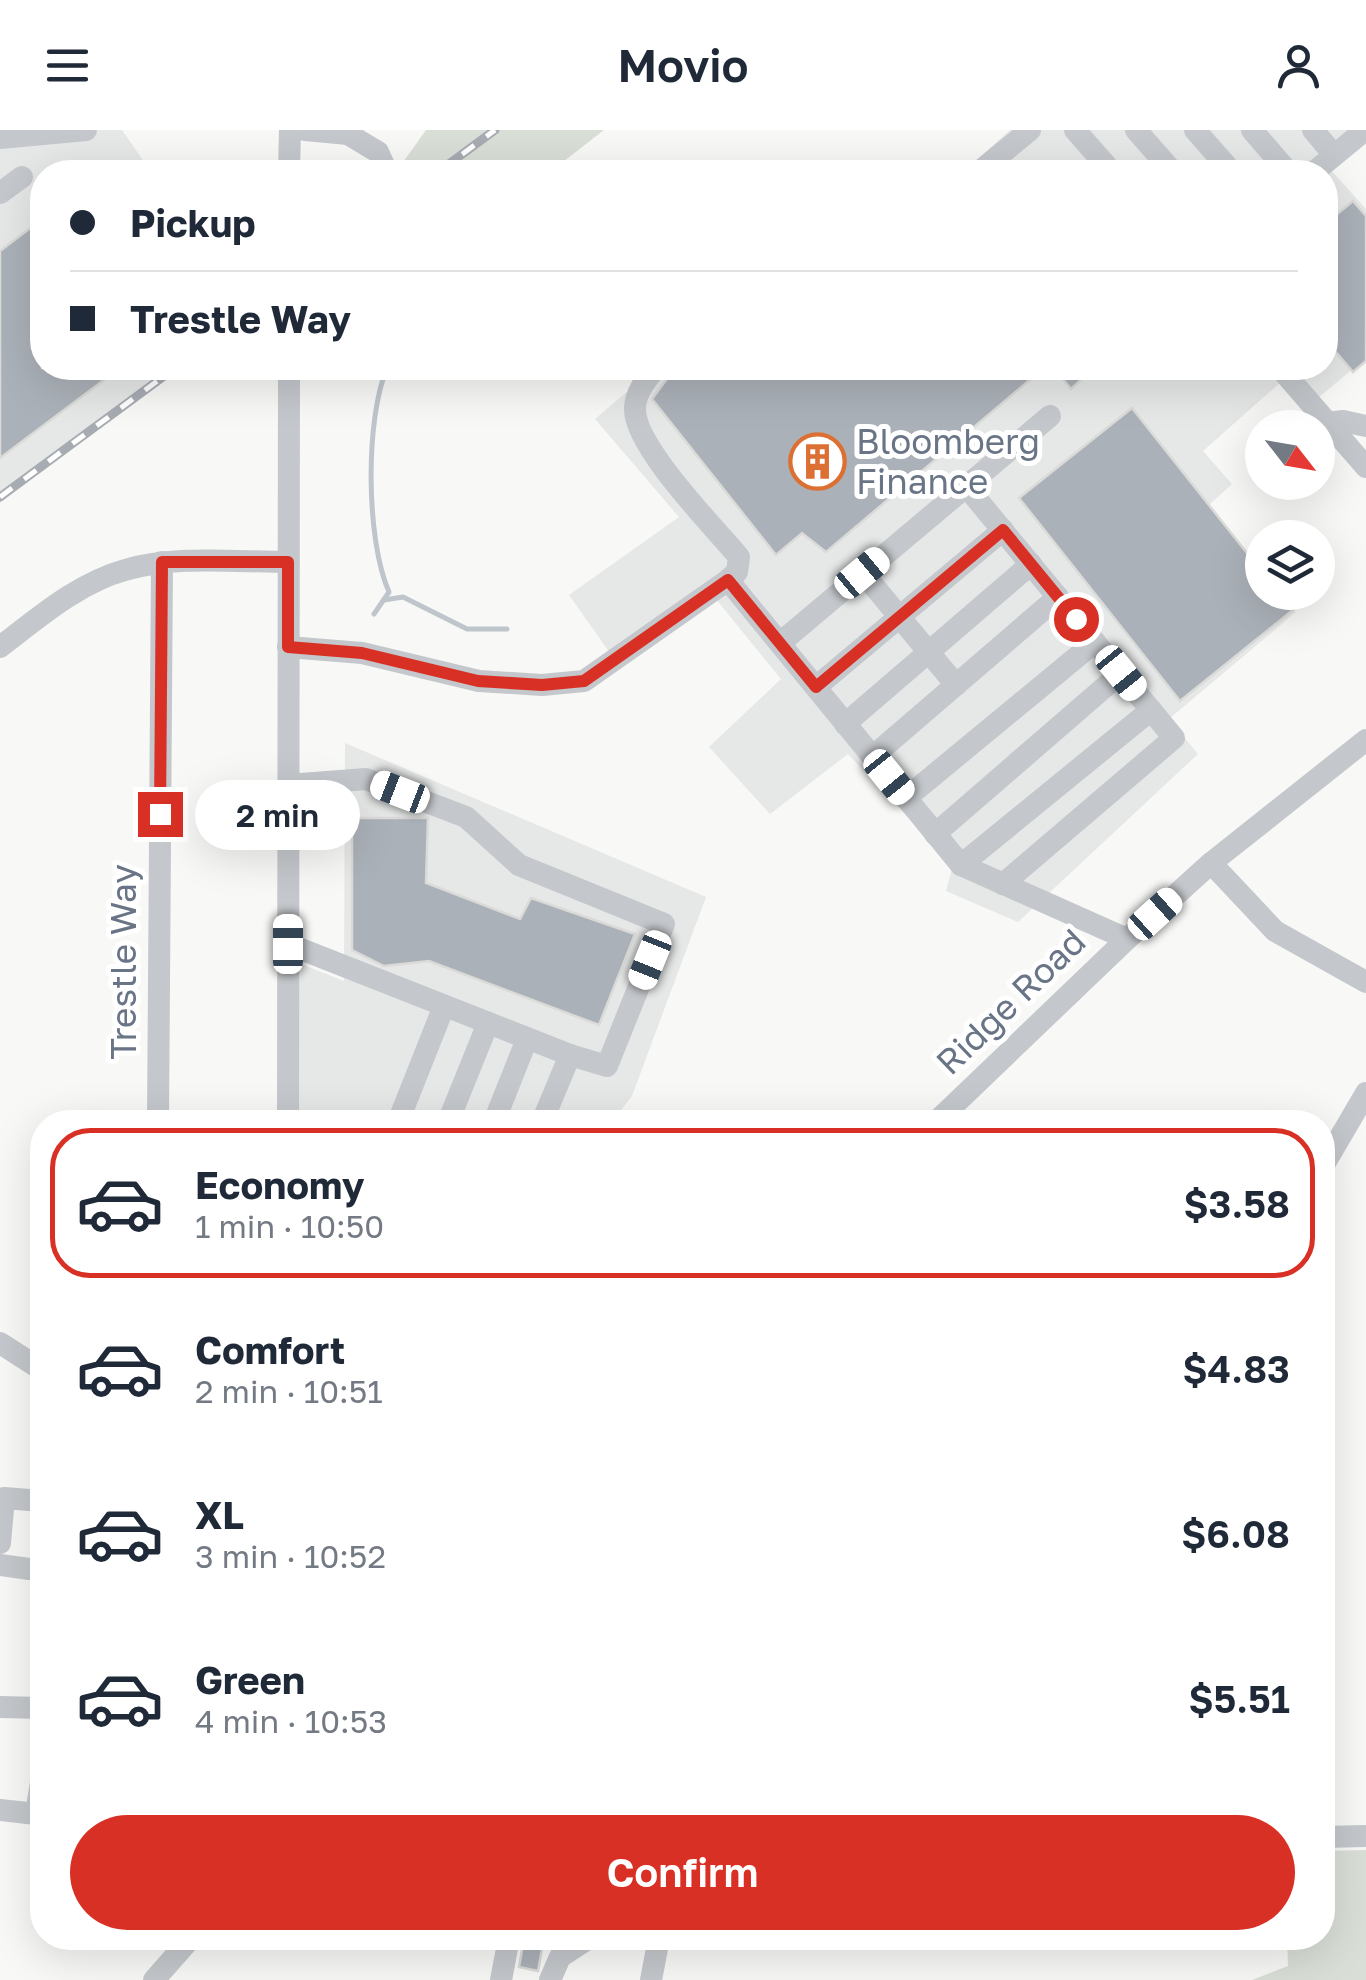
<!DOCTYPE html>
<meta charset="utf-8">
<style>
:root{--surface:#fff;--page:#f2f2f3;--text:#1f2937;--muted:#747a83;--line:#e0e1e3;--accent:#d93025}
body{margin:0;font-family:"Golos Text",sans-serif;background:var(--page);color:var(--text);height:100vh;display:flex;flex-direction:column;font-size:38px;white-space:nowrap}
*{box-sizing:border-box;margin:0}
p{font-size:32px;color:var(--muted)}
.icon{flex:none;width:55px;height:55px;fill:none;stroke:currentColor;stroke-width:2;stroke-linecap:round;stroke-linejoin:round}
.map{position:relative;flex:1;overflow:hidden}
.details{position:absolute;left:30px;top:980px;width:1305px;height:840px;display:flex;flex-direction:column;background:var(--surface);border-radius:40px;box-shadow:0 10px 40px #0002}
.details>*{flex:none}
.hud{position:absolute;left:30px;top:30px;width:1308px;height:220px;border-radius:40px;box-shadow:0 10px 40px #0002;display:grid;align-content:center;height:220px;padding:0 40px;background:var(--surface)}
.needle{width:65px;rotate:121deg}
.tools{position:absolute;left:1245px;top:280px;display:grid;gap:20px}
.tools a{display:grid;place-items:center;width:90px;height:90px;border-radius:50%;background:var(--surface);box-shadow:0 10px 40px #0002;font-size:50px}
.end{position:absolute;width:45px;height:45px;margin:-22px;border:12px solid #d93025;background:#fff;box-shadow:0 0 0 5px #fff}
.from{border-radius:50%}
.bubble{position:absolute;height:70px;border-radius:35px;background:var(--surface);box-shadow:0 10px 40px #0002;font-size:32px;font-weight:600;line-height:70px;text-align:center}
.car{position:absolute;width:30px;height:60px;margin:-30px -15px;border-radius:12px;box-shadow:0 0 8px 2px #0007;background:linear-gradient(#fff 24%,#345 0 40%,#fff 0 76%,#345 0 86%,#fff 0)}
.hud b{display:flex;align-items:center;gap:35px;height:95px;font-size:38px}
.hud b+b{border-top:2px solid var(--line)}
.hud i{width:25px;height:25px;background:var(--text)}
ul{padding:18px 0 0;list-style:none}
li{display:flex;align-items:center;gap:30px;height:150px;margin:0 20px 15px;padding:0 20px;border:5px solid transparent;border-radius:40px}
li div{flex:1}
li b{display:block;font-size:38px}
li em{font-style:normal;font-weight:600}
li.current{border-color:var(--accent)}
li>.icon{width:90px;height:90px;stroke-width:1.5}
.primary-button{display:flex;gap:20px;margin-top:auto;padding:20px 40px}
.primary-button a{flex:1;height:115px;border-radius:60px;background:var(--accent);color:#fff;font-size:40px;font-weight:600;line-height:115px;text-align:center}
header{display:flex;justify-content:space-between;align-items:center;height:130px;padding:0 40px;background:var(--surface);font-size:45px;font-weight:600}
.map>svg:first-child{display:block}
.built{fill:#e6e7e7}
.green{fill:#d9dfd7}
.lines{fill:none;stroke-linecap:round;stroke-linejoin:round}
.stream{stroke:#bec6cc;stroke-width:5}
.building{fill:#abb1b8;stroke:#dadad8;stroke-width:2.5}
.minor{stroke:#c4c7cb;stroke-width:22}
.rail-casing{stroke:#a7abb2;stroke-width:9}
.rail{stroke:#fff;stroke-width:5;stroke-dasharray:15;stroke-linecap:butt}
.route{stroke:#d93025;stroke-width:12}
.labels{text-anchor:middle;stroke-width:10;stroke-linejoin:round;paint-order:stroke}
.poi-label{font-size:35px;fill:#697586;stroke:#fff;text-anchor:start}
.street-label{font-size:35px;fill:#697586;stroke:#fff}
</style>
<header><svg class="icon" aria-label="menu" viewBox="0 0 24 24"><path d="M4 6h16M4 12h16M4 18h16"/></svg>Movio<svg class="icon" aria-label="person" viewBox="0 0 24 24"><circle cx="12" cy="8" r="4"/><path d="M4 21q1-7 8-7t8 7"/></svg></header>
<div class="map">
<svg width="1366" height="1850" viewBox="0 0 1366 1850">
<rect width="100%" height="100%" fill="#f8f8f6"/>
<g class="built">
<path d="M 0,0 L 122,0 L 151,42 L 42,42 L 42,238 L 180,238 L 0,373 Z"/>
<path d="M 1010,0 L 1366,0 L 1329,38 L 1366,79 L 1366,228 L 1306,278 L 1282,251 L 1203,321 L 1232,354 L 1208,376 L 1262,442 L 1262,462 L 1280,463 L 1296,482 L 1169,589 L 1198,624 L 1018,792 L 946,761 L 953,735 L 848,624 L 770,684 L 709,617 L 781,549 L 715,468 L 617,533 L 569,465 L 679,387 L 595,289 L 655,238 L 1325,238 L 1325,42 L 963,42 Z"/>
<path d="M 345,613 L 706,767 L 632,966 L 612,992 L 287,992 L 288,829 L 344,851 Z"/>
</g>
<g class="green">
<path d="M 426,0 L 604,0 L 550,42 L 396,42 Z"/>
<path d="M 1366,1720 L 1366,1850 L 1252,1850 L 1288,1836 L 1287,1808 L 1322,1808 L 1323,1721 Z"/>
</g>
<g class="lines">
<g class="stream">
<path d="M 384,470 L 403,467 L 467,499 L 507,499"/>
<path d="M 374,484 L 389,462 C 366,410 365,290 387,238"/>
</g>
</g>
<g class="building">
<path d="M 1353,71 L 1366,86 L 1366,231 L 1353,242 L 1325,209 L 1325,94 Z"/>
<path d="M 42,89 L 42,238 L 120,238 L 0,328 L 0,121 Z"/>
<path d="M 675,238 L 1044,238 L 826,422 L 802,403 L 776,425 L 652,269 Z"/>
<path d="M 1054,238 L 1094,238 L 1071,259 Z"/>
<path d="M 1132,278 L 1262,442 L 1262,462 L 1279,462 L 1293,480 L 1180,571 L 1019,368 Z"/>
<path d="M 352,688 L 428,688 L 426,753 L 520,789 L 531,768 L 635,804 L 599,895 L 429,831 L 384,836 L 352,820 Z"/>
<path d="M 524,1808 L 544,1808 L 538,1841 L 519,1837 Z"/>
</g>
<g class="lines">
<g class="minor">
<path d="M 305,0 L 348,4 L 350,0"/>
<path d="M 1075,0 L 1112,42"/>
<path d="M 1136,0 L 1173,42"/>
<path d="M 1195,0 L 1232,42"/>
<path d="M 1252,0 L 1288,42"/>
<path d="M 1313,0 L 1334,25"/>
<path d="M 348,4 L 378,22 L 384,35 L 381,42"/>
<path d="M 0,8 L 86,0"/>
<path d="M 289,42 L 290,0"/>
<path d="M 979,42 L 1030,0"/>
<path d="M 1314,42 L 1365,0"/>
<path d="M 0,63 L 22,47"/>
<path d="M 1280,238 L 1366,337"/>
<path d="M 1328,293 L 1343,291 L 1366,296"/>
<path d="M 966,356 L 1174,608 L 1003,754"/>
<path d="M 863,443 L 956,555"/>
<path d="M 728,450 L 961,735 L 1127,809"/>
<path d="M 780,513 L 1050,286"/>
<path d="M 0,517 C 38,488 78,453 125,440 C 176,425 235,432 288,432"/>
<path d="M 288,517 L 362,523 L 479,551 L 542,555 L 584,551 L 728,450 L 737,442 L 739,427 C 714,397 634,316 635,279 C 635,263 646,249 656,238"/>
<path d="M 816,557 L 1003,400"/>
<path d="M 845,594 L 1031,434"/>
<path d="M 872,627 L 1058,467"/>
<path d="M 906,668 L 1095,512"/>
<path d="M 935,704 L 1121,543"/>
<path d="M 1211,733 L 1275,801 L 1366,852"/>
<path d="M 961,735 L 1151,580"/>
<path d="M 288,814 L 570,925 L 607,936 L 664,794 L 519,735 L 466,687 L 366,649 L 288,655"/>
<path d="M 158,992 L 162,432"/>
<path d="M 288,992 L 289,238"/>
<path d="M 398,992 L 444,876"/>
<path d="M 448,992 L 488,893"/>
<path d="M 494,992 L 527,909"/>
<path d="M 542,992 L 570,925"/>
<path d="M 936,992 L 1127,809 L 1211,733 L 1366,610"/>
<path d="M 1322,1038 L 1366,963"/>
<path d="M 0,1213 L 42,1240"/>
<path d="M 0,1413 L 4,1368 L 42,1371"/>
<path d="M 0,1435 L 29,1439"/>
<path d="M 0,1577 L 42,1578"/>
<path d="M 0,1680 L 36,1684 L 42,1646"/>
<path d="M 1322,1707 L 1366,1706"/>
<path d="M 154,1850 L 191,1808"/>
<path d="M 501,1850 L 509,1808"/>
<path d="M 550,1850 L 560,1827 L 589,1808"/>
<path d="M 651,1850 L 659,1808"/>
</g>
<defs>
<g id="rail">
<path d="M 438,42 L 495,0"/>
<path d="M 0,367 L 175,238"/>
</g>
</defs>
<use href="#rail" class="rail-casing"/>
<use href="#rail" class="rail"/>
</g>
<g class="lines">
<path class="route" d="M 160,684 L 162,432 L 288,432 L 288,517 L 362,523 L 478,551 L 542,555 L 584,551 L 728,450 L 816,557 L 1003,400 L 1076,489"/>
</g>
<defs>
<symbol id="building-ring" viewBox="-11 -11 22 22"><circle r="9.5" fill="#fff" stroke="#dc7033" stroke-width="1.5"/><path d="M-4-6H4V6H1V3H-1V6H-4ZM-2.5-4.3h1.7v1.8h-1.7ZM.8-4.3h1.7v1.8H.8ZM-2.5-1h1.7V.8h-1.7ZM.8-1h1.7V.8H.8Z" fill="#dc7033"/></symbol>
</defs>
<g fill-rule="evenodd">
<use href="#building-ring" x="786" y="300" width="63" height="63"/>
</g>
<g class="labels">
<g class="poi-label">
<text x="856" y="324">Bloomberg<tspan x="856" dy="40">Finance</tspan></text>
</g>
<g class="street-label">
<text transform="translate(124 832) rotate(-90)" y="12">Trestle Way</text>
<text transform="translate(1011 872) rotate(-44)" y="12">Ridge Road</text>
</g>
</g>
</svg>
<div class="tools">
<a><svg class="needle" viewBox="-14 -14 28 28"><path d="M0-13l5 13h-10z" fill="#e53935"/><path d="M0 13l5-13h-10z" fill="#747a83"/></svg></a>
<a><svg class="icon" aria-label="layers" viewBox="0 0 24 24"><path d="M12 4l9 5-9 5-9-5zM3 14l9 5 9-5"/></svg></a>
</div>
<i class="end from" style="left:1076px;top:489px"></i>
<i class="end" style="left:160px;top:684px"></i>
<div class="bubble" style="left:195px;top:650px;width:165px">2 min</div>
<i class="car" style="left:862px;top:443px;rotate:50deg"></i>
<i class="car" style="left:1121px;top:543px;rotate:141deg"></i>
<i class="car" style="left:889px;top:647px;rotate:141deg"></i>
<i class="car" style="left:400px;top:662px;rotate:291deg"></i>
<i class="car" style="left:1155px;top:784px;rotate:48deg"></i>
<i class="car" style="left:288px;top:814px;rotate:0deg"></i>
<i class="car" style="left:650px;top:830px;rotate:202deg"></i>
<div class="hud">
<b><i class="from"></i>Pickup</b>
<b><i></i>Trestle Way</b>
</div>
<section class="details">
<ul>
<li class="current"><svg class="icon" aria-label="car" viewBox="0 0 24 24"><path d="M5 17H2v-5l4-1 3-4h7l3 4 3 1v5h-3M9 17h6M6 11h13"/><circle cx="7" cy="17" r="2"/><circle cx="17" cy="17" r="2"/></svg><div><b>Economy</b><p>1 min · 10:50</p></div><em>$3.58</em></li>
<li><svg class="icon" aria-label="car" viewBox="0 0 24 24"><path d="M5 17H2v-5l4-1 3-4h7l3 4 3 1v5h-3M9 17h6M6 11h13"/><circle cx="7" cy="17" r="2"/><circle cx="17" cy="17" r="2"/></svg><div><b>Comfort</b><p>2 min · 10:51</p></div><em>$4.83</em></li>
<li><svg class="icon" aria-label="car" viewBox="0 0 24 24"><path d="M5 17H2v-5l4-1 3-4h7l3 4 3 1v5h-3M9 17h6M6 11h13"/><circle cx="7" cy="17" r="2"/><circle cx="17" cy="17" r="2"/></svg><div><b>XL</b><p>3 min · 10:52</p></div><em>$6.08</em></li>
<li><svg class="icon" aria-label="car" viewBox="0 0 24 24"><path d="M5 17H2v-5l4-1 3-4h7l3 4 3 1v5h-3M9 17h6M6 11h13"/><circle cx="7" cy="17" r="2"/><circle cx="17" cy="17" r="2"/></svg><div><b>Green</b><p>4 min · 10:53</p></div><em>$5.51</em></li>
</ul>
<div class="primary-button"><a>Confirm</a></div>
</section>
</div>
